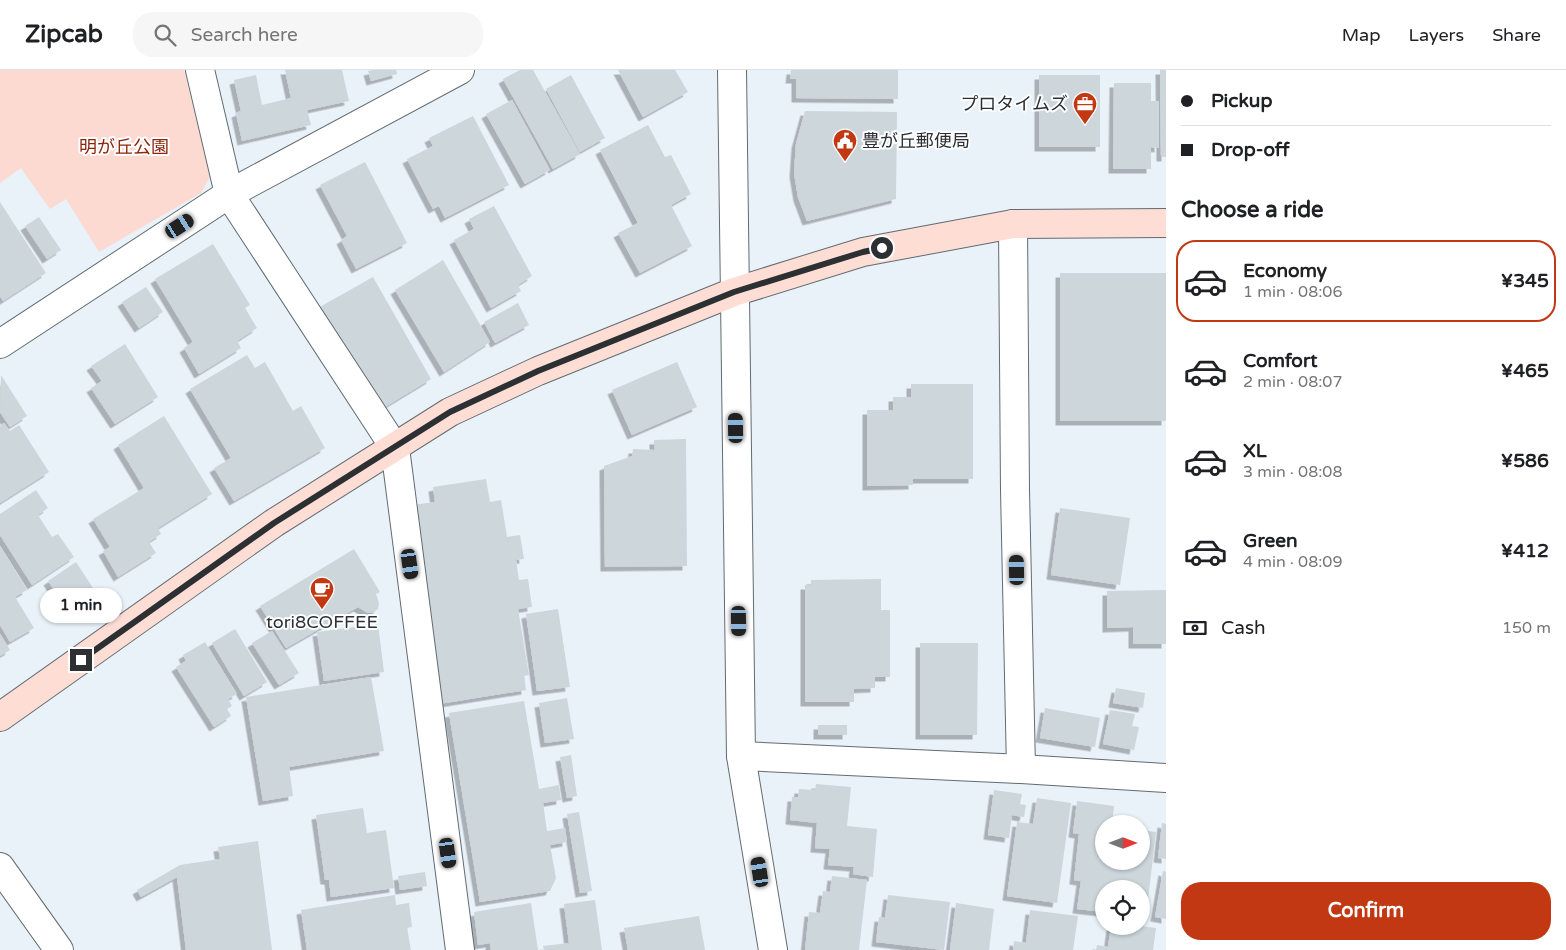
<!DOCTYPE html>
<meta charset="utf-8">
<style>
:root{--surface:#fff;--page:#f6f6f6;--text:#202124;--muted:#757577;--line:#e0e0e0;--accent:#c13812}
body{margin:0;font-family:"Varela Round","Noto Sans JP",sans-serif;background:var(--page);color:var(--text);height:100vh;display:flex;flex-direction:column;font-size:19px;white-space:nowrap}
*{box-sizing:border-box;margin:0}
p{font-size:16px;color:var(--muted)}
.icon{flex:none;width:28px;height:28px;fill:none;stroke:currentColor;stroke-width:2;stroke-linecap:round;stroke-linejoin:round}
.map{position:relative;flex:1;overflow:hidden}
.drawer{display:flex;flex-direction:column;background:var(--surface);width:400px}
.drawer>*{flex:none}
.top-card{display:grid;align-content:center;height:110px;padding:0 15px;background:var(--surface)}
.needle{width:32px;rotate:90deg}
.buttons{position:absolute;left:1095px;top:745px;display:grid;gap:10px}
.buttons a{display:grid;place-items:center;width:55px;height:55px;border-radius:50%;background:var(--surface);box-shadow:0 1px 4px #0004;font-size:25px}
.end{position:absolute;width:22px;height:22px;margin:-11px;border:6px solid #2c3032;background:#fff;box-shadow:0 0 0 2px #fff}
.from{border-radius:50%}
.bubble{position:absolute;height:35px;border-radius:18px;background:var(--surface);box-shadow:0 1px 4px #0004;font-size:16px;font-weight:700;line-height:35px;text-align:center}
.car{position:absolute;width:15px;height:30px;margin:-15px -8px;border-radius:6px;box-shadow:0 0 4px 1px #0007;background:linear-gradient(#222 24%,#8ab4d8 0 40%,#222 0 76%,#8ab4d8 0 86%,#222 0)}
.top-card b{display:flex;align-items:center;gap:18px;height:48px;font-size:19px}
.top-card b+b{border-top:1px solid var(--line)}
.top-card i{width:12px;height:12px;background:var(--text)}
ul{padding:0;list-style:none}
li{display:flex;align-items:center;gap:15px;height:82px;margin:0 10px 8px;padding:0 5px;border:2px solid transparent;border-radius:20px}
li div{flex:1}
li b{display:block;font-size:19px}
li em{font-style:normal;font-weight:700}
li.selected{border-color:var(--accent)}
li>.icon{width:45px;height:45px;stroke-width:1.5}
h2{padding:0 15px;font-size:22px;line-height:60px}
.pay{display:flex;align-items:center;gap:12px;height:55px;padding:0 15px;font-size:19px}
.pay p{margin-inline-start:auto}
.button{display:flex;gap:10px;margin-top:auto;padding:10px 15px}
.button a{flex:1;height:58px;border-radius:20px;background:var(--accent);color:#fff;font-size:20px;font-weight:700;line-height:58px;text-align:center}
header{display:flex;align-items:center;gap:30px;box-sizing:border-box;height:70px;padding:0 25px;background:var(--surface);border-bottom:1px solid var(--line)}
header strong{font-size:24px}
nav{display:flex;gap:28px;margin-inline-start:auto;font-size:18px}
.search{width:350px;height:45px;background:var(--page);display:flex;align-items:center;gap:12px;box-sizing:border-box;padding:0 18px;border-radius:20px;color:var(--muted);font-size:19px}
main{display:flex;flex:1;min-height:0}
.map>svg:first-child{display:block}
.green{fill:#fcdad1}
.building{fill:#ccd6db;filter:url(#shadow)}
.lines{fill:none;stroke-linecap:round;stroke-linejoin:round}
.street-casing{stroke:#636b70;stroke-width:30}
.secondary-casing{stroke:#636b70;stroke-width:30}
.street{stroke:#fff;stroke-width:28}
.secondary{stroke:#feddd5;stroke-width:28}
.route{stroke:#2c3032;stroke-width:6}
.labels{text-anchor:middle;stroke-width:4;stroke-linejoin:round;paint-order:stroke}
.poi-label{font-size:18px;fill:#2c3032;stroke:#fcfeff;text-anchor:end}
.park-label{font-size:18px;fill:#8f2508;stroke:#fcfeff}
</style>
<header>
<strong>Zipcab</strong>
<div class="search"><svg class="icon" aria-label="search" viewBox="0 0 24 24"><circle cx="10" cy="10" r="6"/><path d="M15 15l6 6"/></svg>Search here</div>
<nav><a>Map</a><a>Layers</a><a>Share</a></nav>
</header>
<main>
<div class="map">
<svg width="1166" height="880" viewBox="0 0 1166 880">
<defs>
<filter id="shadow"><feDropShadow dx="-4.5" dy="4.5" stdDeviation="0" flood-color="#0004"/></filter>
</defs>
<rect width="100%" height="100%" fill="#e8f2f8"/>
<path class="green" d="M 0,0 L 184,0 L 210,107 L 201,123 L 99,182 L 66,129 L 50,139 L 21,98 L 0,113 Z"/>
<g class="building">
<path d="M 285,0 L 342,0 L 349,31 L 307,40 L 311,55 L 242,71 L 236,43 L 241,41 L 234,10 L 256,5 L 262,35 L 291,28 Z"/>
<path d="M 373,0 L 396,0 L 397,4 L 371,11 L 368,1 Z"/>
<path d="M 520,0 L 533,0 L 580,84 L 553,99 L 503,9 Z"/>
<path d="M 618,0 L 675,0 L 688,22 L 643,47 Z"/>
<path d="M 791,0 L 898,0 L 898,29 L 796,28 L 796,9 L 790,9 Z"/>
<path d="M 1160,0 L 1166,0 L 1166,87 L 1161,87 Z"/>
<path d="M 571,5 L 605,68 L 580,82 L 546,19 Z"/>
<rect x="1039" y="5" width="61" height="72"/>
<path d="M 1114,13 L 1151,13 L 1151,31 L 1159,31 L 1159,78 L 1151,77 L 1151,99 L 1113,99 Z"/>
<path d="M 512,30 L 550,100 L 525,114 L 486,44 Z"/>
<path d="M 805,41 L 897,42 L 896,129 L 807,151 L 798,127 L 794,103 L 796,74 Z"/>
<path d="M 473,46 L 509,115 L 445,148 L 439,136 L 433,139 L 407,89 L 433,76 L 429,68 Z"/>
<path d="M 648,55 L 665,87 L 671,85 L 691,124 L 671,135 L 692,176 L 640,203 L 618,163 L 638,153 L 600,80 Z"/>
<path d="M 365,92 L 407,173 L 356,199 L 341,170 L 347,166 L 320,115 Z"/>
<path d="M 0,132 L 46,203 L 3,231 L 0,226 Z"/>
<path d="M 494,136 L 532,206 L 518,215 L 521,221 L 491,238 L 454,170 L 474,159 L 469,149 Z"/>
<path d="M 39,147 L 61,180 L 47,189 L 25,156 Z"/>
<path d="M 213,174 L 250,235 L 245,238 L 257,258 L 237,271 L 241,278 L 199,304 L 184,278 L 193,272 L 155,209 Z"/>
<path d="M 443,190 L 490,272 L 444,302 L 395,220 Z"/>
<rect x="1060" y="203" width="106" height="148"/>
<path d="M 373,207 L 431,309 L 380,340 L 318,238 Z"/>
<path d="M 146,217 L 163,242 L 139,258 L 122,232 Z"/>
<path d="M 518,233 L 529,255 L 495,273 L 484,252 Z"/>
<path d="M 125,274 L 158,327 L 115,354 L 91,318 L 102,311 L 91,296 Z"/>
<path d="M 247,285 L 255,298 L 265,292 L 293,341 L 301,336 L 325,378 L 234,431 L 214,398 L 231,388 L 190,319 Z"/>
<path d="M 677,292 L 697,337 L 632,365 L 612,320 Z"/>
<path d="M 1,305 L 27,346 L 10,357 L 0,342 Z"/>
<path d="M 911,314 L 973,314 L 973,409 L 913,409 L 913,415 L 867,416 L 867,340 L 893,340 L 893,327 L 911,327 Z"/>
<path d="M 164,346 L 212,424 L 158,458 L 161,464 L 149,472 L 156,483 L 118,507 L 103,481 L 110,477 L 93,449 L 144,418 L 118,375 Z"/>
<path d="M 4,353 L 10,361 L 19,355 L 49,402 L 0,433 L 0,356 Z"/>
<path d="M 686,369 L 687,496 L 605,497 L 604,396 L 632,386 L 633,379 L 654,380 L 654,370 Z"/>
<path d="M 486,409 L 490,432 L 501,430 L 507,467 L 520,465 L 524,489 L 516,490 L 519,510 L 528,509 L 532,537 L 518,539 L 529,605 L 524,606 L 526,620 L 439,634 L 412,435 L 435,432 L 433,417 Z"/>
<path d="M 36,420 L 48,438 L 38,445 L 52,467 L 58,464 L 74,487 L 32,515 L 0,465 L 0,444 Z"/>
<path d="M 1060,438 L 1130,448 L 1120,515 L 1051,505 Z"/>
<path d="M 0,476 L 27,520 L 15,527 L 34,558 L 10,572 L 0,555 Z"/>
<path d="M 354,479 L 380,522 L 376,524 L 379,533 L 378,539 L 374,542 L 368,543 L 358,537 L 286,578 L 260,536 Z"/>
<path d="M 76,492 L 93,518 L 65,537 L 48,511 Z"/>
<path d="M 881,509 L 881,540 L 890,540 L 890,607 L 875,607 L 875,618 L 854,619 L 854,632 L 805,632 L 805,515 L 811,515 L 811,510 Z"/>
<path d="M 1166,520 L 1166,574 L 1133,574 L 1133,557 L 1107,558 L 1107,521 Z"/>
<path d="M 558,539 L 570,617 L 537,621 L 526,544 Z"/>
<path d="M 378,554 L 384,602 L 324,611 L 317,562 Z"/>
<path d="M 235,559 L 267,612 L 244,626 L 212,573 Z"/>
<path d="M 272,561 L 299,603 L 279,615 L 252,573 Z"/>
<path d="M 0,564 L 10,580 L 0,586 Z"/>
<path d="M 205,572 L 237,624 L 228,629 L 232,636 L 227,639 L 231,646 L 214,657 L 176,597 L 186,591 L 183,585 Z"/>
<path d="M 920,573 L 978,573 L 977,665 L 920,665 Z"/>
<path d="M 371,607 L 384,681 L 289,697 L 293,726 L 263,731 L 246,627 Z"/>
<path d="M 1116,618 L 1145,623 L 1143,638 L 1113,633 Z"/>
<path d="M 567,628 L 574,669 L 545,673 L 539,633 Z"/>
<path d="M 524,631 L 539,719 L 559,715 L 561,730 L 543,733 L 547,761 L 565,758 L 567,772 L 550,775 L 556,808 L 550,821 L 480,832 L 449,643 Z"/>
<path d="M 1045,638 L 1100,648 L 1095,677 L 1040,668 Z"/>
<path d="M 1110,640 L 1135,644 L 1132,656 L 1139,657 L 1134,680 L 1103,674 Z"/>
<rect x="818" y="655" width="29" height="10"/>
<path d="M 571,685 L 577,726 L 567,728 L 560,687 Z"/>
<path d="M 816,714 L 851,717 L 847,756 L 877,759 L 873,807 L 853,804 L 854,797 L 828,795 L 830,779 L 815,778 L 817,753 L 790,750 L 792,727 L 798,727 L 799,719 L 815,720 Z"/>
<path d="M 994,720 L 1022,724 L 1020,734 L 1026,735 L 1024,747 L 1012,745 L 1009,768 L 988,765 Z"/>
<path d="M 1037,728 L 1071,733 L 1057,833 L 1007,826 L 1017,752 L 1033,754 Z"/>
<path d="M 1077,731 L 1114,736 L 1112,754 L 1104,754 L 1104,791 L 1141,791 L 1141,760 L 1156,762 L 1146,847 L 1141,847 L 1141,819 L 1104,819 L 1104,842 L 1077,839 L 1081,811 L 1074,810 L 1079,764 L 1073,763 Z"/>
<path d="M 363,738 L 367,763 L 386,760 L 394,818 L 331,827 L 329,810 L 325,810 L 316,745 Z"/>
<path d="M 579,742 L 592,821 L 580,823 L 567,744 Z"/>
<path d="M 1162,753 L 1166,754 L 1166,789 L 1158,788 Z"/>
<path d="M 258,771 L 272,880 L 186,880 L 177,807 L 141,827 L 137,820 L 180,795 L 220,789 L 218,777 Z"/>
<path d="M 1163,801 L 1166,802 L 1166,849 L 1155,847 Z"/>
<path d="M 425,802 L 427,816 L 400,820 L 398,806 Z"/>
<path d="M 832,806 L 867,810 L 859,880 L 805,880 L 809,842 L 820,843 L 823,821 L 830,822 Z"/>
<path d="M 395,825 L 396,835 L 409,833 L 412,857 L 407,858 L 411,880 L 307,880 L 301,840 Z"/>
<path d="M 888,825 L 950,832 L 944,880 L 876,872 L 879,847 L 885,848 Z"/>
<path d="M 595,830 L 602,880 L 544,880 L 543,876 L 569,873 L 564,834 Z"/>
<path d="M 531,833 L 538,880 L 491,880 L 490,873 L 478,875 L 474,842 Z"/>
<path d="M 956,833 L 994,839 L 989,880 L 950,880 Z"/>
<path d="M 1030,840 L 1078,846 L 1073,880 L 1013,880 L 1014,871 L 1026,873 Z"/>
<path d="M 699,846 L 705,880 L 628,880 L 624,858 Z"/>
<path d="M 1111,856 L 1141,856 L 1156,858 L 1153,880 L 1096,880 L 1097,875 L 1108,877 Z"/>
</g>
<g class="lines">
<defs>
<g id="street">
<path d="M 200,0 L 229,124 L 395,378 L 460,880"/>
<path d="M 732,0 L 741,686 L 773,880"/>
<path d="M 1013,154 L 1015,420 L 1021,699"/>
<path d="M 0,274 L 229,124 L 460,0"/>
<path d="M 741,686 L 1021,699 L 1166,708"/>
<path d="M 0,797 L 59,880"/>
</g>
<path id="secondary" d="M 0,647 L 274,453 L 450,342 L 538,301 L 734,222 L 863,182 L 1013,154 L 1166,153"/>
</defs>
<use href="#street" class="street-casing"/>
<use href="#secondary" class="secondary-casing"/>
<use href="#street" class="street"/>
<use href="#secondary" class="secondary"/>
</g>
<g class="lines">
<path class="route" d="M 81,590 L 274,453 L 450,342 L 538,301 L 734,222 L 863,182 L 882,178"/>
</g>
<defs>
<symbol id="office-pin" viewBox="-11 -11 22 30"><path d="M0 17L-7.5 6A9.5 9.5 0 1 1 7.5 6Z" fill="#c13812" stroke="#fcfeff"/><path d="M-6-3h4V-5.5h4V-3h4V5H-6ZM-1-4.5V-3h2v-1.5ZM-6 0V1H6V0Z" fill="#fff"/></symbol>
<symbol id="civic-pin" viewBox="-11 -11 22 30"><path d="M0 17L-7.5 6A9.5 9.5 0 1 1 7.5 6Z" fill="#c13812" stroke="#fcfeff"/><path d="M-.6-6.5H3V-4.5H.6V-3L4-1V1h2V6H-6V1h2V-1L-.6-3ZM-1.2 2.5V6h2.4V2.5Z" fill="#fff"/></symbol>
<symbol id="cafe-pin" viewBox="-11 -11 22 30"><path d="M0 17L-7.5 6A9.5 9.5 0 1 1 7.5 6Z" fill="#c13812" stroke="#fcfeff"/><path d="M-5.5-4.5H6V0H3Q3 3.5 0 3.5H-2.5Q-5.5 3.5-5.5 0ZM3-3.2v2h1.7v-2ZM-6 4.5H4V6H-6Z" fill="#fff"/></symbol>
</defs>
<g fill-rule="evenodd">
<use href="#office-pin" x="1071" y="20" width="28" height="38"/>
<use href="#civic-pin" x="831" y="57" width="28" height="38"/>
<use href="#cafe-pin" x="308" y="505" width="28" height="38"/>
</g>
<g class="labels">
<g class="poi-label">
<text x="1068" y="40">プロタイムズ</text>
<text x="862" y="77" text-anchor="start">豊が丘郵便局</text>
<text x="322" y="558" text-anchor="middle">tori8COFFEE</text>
</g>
<g class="park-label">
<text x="124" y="83">明が丘公園</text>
</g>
</g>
</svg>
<div class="buttons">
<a><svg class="needle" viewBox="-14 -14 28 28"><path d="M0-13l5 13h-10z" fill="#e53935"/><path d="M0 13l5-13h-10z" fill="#757577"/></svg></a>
<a><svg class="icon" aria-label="locate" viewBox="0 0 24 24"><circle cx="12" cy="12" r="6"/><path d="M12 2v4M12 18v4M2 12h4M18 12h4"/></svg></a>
</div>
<i class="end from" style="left:882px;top:178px"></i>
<i class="end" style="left:81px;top:590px"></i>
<div class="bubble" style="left:40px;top:518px;width:82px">1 min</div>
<i class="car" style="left:180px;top:156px;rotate:57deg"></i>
<i class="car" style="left:736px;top:358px;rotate:359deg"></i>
<i class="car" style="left:410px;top:494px;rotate:172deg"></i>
<i class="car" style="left:1017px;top:500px;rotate:359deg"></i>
<i class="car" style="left:739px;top:551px;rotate:179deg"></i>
<i class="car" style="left:448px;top:783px;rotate:172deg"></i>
<i class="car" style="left:760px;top:802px;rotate:351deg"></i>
</div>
<section class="drawer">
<div class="top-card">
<b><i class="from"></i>Pickup</b>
<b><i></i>Drop-off</b>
</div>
<h2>Choose a ride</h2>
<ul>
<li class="selected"><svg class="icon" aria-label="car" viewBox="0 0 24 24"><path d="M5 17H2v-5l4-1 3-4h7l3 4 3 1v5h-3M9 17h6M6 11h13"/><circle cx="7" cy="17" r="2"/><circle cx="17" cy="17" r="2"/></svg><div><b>Economy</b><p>1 min · 08:06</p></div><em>¥345</em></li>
<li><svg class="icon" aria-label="car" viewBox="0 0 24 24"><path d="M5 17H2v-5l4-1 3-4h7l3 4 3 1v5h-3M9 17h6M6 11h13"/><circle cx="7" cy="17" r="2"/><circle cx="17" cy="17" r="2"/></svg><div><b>Comfort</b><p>2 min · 08:07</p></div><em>¥465</em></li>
<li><svg class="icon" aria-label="car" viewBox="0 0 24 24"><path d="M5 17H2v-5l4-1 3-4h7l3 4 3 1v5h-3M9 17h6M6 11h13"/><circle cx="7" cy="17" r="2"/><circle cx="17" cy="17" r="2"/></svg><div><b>XL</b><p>3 min · 08:08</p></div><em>¥586</em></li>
<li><svg class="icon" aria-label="car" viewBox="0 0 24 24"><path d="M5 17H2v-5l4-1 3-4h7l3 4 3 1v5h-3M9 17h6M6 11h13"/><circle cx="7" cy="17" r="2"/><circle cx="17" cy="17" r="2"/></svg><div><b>Green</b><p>4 min · 08:09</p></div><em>¥412</em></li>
</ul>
<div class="pay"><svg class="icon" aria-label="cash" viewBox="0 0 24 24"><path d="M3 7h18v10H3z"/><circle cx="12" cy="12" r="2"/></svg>Cash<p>150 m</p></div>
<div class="button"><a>Confirm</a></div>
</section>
</main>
